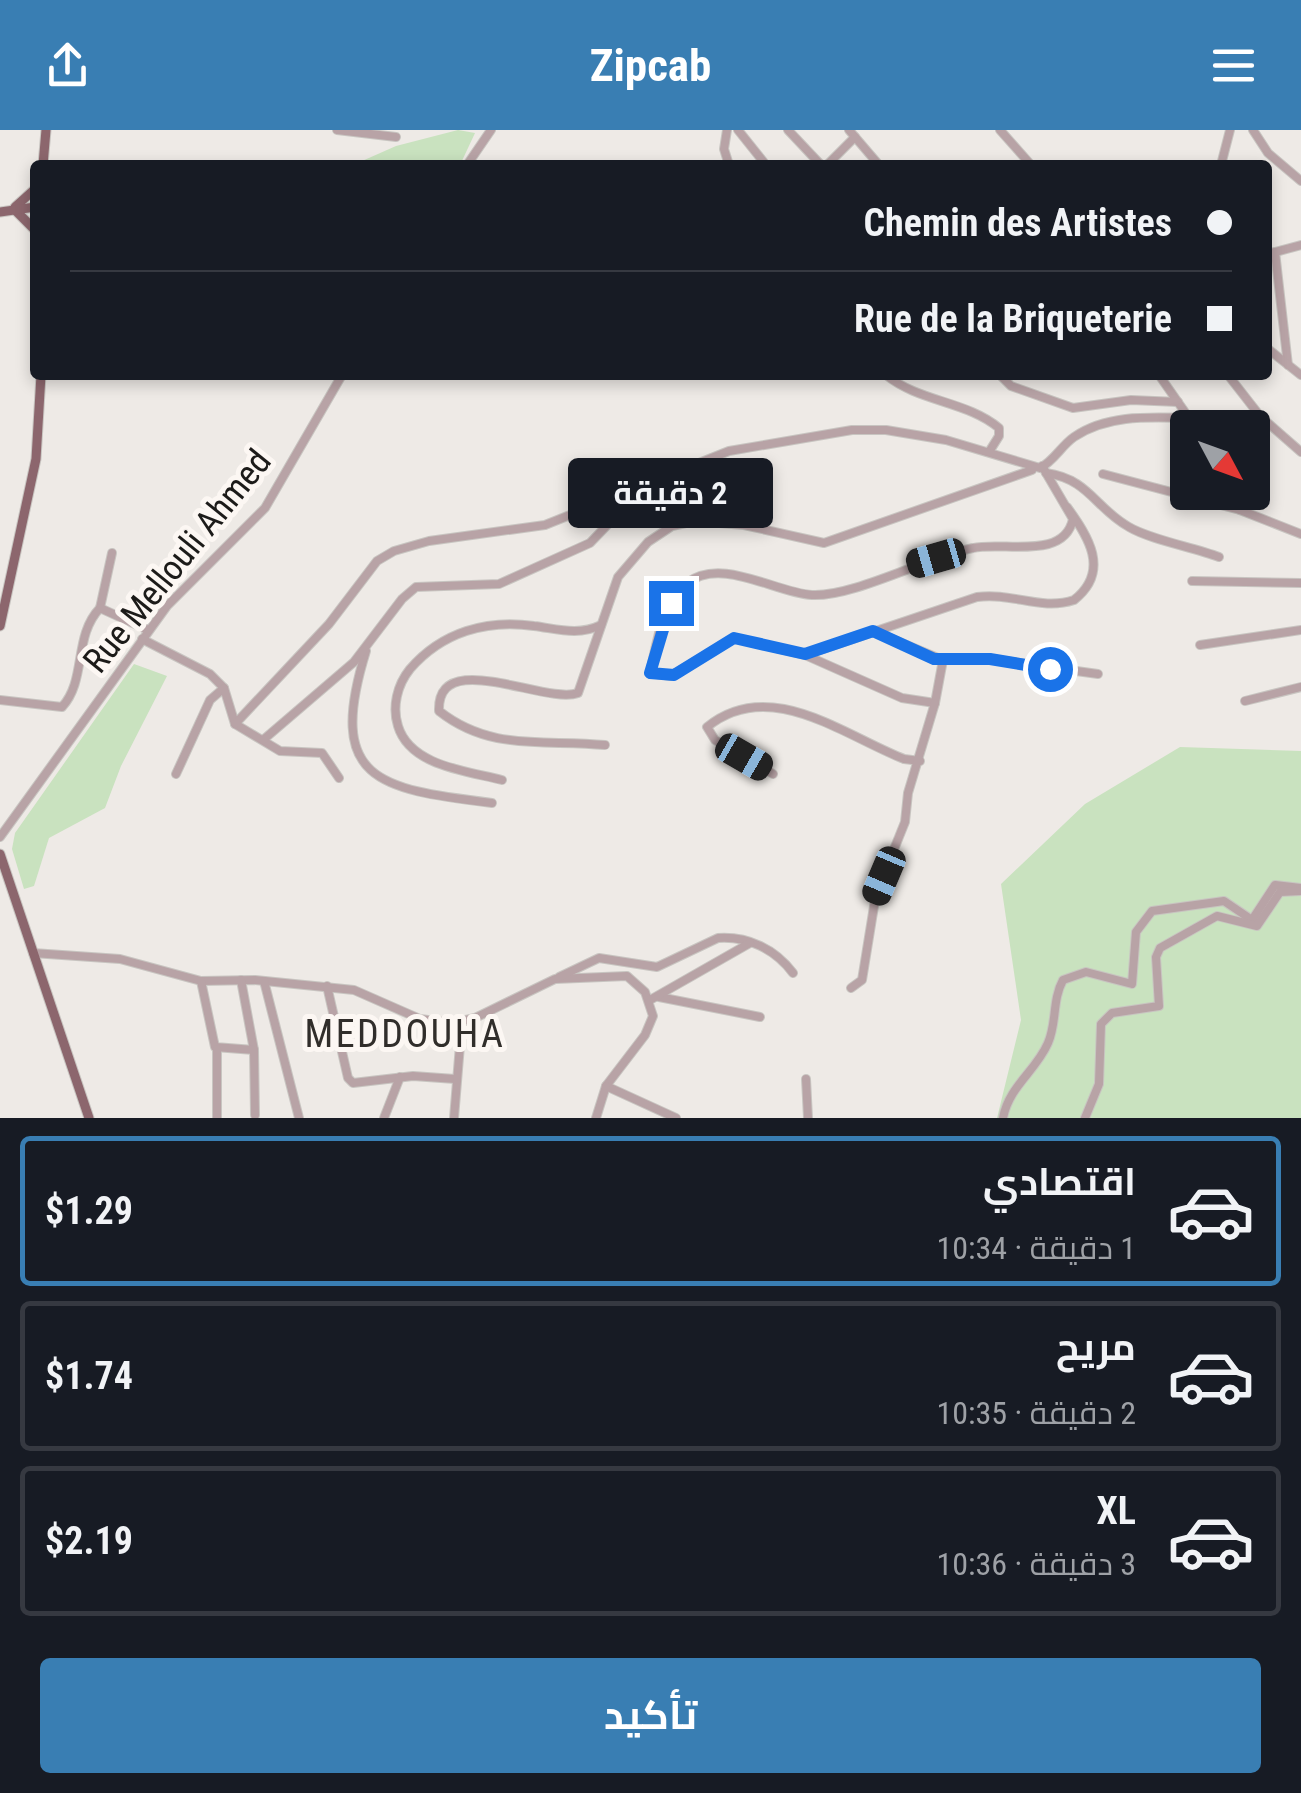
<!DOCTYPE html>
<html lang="ar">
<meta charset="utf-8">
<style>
:root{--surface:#171b24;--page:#242831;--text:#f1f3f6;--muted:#9ea1a6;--line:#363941;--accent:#397eb3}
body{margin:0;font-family:"Roboto Condensed",Cairo,sans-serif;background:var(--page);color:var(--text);direction:rtl;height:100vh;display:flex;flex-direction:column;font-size:38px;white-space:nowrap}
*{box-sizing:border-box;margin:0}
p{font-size:32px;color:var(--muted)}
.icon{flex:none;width:55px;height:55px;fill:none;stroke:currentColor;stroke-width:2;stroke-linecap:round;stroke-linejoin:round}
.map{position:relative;height:988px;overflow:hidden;direction:ltr}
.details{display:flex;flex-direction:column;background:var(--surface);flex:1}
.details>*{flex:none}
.hud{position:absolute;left:30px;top:30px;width:1242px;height:220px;border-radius:10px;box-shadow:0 5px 15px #0003;direction:rtl;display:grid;align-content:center;height:220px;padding:0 40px;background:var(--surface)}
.needle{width:65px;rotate:131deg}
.buttons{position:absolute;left:1170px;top:280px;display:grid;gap:20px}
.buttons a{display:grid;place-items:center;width:100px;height:100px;border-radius:10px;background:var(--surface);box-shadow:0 5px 15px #0003;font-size:50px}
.end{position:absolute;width:45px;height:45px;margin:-22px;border:12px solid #1a73e8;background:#fff;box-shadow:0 0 0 5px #fff}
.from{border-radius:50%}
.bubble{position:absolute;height:70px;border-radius:10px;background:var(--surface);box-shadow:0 5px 15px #0003;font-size:32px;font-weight:700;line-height:70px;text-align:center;direction:rtl}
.car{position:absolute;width:30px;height:60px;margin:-30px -15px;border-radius:12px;box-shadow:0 0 8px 2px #0007;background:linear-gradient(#222 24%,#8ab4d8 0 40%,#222 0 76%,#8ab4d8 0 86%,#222 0)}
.hud b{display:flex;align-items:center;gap:35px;height:95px;font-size:38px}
.hud b+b{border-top:2px solid var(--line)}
.hud i{width:25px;height:25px;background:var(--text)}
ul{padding:18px 0 0;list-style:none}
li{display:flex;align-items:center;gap:30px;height:150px;margin:0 20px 15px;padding:0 20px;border:5px solid var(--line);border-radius:10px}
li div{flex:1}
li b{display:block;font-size:38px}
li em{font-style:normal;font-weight:700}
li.current{border-color:var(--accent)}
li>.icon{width:90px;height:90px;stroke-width:1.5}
.button{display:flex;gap:20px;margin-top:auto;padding:20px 40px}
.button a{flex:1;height:115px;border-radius:10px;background:var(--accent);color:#fff;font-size:40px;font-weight:700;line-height:115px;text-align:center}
header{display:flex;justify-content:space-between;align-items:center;height:130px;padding:0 40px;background:var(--accent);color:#fff;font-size:45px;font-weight:700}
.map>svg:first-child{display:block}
.green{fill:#c9e2bf}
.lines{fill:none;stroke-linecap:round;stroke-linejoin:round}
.minor-casing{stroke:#c8c5c1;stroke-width:10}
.major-casing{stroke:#c8c5c1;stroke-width:11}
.minor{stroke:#b8a3a6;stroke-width:8}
.major{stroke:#8c666d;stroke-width:9}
.route{stroke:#1a73e8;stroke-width:12}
.labels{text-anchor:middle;stroke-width:10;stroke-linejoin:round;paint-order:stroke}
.street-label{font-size:35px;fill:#1c1b19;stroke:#fcf7f3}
.neighbourhood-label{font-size:38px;letter-spacing:2.5px;fill:#312e2b;stroke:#fcf7f3}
</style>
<header><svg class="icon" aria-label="menu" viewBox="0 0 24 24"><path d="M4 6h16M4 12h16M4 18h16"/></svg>Zipcab<svg class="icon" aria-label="share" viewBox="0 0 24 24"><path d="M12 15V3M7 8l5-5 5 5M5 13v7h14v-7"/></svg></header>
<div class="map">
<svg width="1301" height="988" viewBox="0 0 1301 988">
<rect width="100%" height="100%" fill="#eeeae6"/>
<g class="green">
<path d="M 458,0 L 475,3 L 460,35 L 353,35 L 396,16 Z"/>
<path d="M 134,534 L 167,546 L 121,636 L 105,678 L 49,708 L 34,756 L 24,759 L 12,719 L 15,703 Z"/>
<path d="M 1180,617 L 1301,621 L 1301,988 L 997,988 L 1021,890 L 1001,754 L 1085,674 Z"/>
</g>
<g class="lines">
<defs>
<g id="minor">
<path d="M 337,0 L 396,7"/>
<path d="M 727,0 L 724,19 L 729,35"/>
<path d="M 738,0 L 766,35"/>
<path d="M 788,0 L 821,35"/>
<path d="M 849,0 L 879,35"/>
<path d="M 1000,0 L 1031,35"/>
<path d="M 1253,0 L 1268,23 L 1301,51"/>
<path d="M 467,35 L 491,0"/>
<path d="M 827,35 L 855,7"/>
<path d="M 1221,35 L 1230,0"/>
<path d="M 1275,122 L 1288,235"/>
<path d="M 1268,124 L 1301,115"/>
<path d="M 1268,219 L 1301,245"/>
<path d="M 886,245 C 919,272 967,271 999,298 L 999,306 L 989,322"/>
<path d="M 1000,245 L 1011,256 L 1073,278 L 1131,270 L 1178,272"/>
<path d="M 1159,245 L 1196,298"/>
<path d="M 1228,245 L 1260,286 L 1301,322"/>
<path d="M 1042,336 L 1073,389 C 1064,431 1003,411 973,418 C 927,427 854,467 812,465 C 776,463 721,426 687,453 C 661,474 657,513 650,543 L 671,546 L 734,508 L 805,525 L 977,467 C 1012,462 1041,481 1074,470 C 1111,441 1088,406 1067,377"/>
<path d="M 1046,343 C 1089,349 1095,378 1129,397 C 1151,410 1193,417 1219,427"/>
<path d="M 1103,344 L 1240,380 L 1301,404"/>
<path d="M 1236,362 L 1240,380"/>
<path d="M 1192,451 L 1301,453"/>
<path d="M 100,478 L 112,423"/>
<path d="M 142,509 L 210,544 L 224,558 L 210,570 L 176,644"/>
<path d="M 1200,515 L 1301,500"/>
<path d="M 366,521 C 326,650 377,659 492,673"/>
<path d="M 805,525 L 902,568 L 935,573 L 943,530 L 873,501"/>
<path d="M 943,530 L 990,529 L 1098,544"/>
<path d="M 224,558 L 235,594 L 280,621 L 322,623 L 339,648"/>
<path d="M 0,570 L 62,577 C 87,550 73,506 100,478 L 148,500"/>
<path d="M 1245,571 L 1301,557"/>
<path d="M 235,594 L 329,494 L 377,431 L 394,421 L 429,411 L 545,395 L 729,321 L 852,300 L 886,300 L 946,310 L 1040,338 C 1054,331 1061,316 1074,307 C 1107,284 1151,287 1189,288"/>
<path d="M 263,610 L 354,532 L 402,469 L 416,457 L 499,454 L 590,413 L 614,388 L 615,365"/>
<path d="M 605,615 C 544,609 491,622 439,581 C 437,516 545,575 578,563 L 618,447 L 648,412 L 672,396 L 695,391 L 744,395 L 824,413 L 1032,340"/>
<path d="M 773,644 L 715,610 L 707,597 C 769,546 843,605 904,629 L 920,631"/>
<path d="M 502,650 C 467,641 410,636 398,596 C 392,577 397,555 410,539 C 442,502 487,489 534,496 C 558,499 578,506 601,495"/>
<path d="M 0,707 L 167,476 L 265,378 L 342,245"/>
<path d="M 33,823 L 120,829 L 201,851 L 255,850 L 354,860 L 420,889 L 452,893 L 475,888 L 555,849 L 627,846 L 645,862 L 653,886 L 645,905 L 606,956 L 676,988"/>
<path d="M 559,847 L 599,828 L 657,837 L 718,808 C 748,806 775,819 793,843"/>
<path d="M 241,850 L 254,920"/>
<path d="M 201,851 L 215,917 L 254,920 L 255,985"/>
<path d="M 264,851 L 299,988"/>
<path d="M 327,856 L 348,948 L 353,953 L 413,946 L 455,949"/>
<path d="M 851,858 L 862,850 L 876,764 L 905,692 L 908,663 L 935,573"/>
<path d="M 659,867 L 760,887"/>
<path d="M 650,870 L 750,813"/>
<path d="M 806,949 L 808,988"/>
<path d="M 217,987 L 217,919"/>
<path d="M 384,988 L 400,947"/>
<path d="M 454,988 L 462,891"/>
<path d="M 596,988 L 606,956"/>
<path d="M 1003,988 C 1009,956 1036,941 1048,913 C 1057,893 1052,870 1063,850 L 1086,842 L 1132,854 L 1136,802 L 1152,781 L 1224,771 L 1252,790 L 1275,755 L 1301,758"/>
<path d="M 1085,988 L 1099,954 L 1101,894 L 1112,883 L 1159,876 L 1156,827 L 1160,818 L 1217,786 L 1257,796 L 1280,762 L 1301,761"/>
</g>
<g id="major">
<path d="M 43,35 L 46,0"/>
<path d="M 15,77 L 35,59"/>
<path d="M 15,80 L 35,100"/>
<path d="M 0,82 L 35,77"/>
<path d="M 0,496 L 36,329 L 41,245"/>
<path d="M 0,724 L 89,988"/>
</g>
</defs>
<use href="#minor" class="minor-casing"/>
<use href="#major" class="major-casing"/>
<use href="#minor" class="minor"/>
<use href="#major" class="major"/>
</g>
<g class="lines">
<path class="route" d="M 671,473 L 650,543 L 674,545 L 734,508 L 805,524 L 873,501 L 934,529 L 990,529 L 1050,539"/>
</g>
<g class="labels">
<g class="street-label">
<text transform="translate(177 431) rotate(-51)" y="12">Rue Mellouli Ahmed</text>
</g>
<g class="neighbourhood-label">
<text x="405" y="917">MEDDOUHA</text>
</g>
</g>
</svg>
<div class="buttons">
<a><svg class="needle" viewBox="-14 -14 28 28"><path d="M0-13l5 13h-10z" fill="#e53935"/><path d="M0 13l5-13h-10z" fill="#9ea1a6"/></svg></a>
</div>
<i class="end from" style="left:1050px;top:539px"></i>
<i class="end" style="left:671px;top:473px"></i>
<div class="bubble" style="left:568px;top:328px;width:205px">2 دقيقة</div>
<i class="car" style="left:936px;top:428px;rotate:254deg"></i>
<i class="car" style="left:744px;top:627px;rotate:120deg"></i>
<i class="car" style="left:884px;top:746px;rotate:203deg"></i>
<div class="hud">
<b><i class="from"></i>Chemin des Artistes</b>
<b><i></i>Rue de la Briqueterie</b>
</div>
</div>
<section class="details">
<ul>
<li class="current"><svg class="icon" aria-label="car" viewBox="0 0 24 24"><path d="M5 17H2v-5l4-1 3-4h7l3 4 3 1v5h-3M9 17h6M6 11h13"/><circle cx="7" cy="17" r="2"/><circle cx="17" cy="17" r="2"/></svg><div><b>اقتصادي</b><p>1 دقيقة · 10:34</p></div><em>$1.29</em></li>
<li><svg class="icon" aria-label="car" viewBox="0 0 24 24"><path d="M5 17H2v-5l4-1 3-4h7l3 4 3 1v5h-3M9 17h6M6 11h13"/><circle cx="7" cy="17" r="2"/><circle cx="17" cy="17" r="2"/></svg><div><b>مريح</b><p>2 دقيقة · 10:35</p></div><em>$1.74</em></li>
<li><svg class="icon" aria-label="car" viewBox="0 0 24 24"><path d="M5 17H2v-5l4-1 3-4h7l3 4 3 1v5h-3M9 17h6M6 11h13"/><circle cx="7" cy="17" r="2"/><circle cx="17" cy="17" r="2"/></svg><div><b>XL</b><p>3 دقيقة · 10:36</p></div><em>$2.19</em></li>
</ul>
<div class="button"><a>تأكيد</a></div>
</section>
